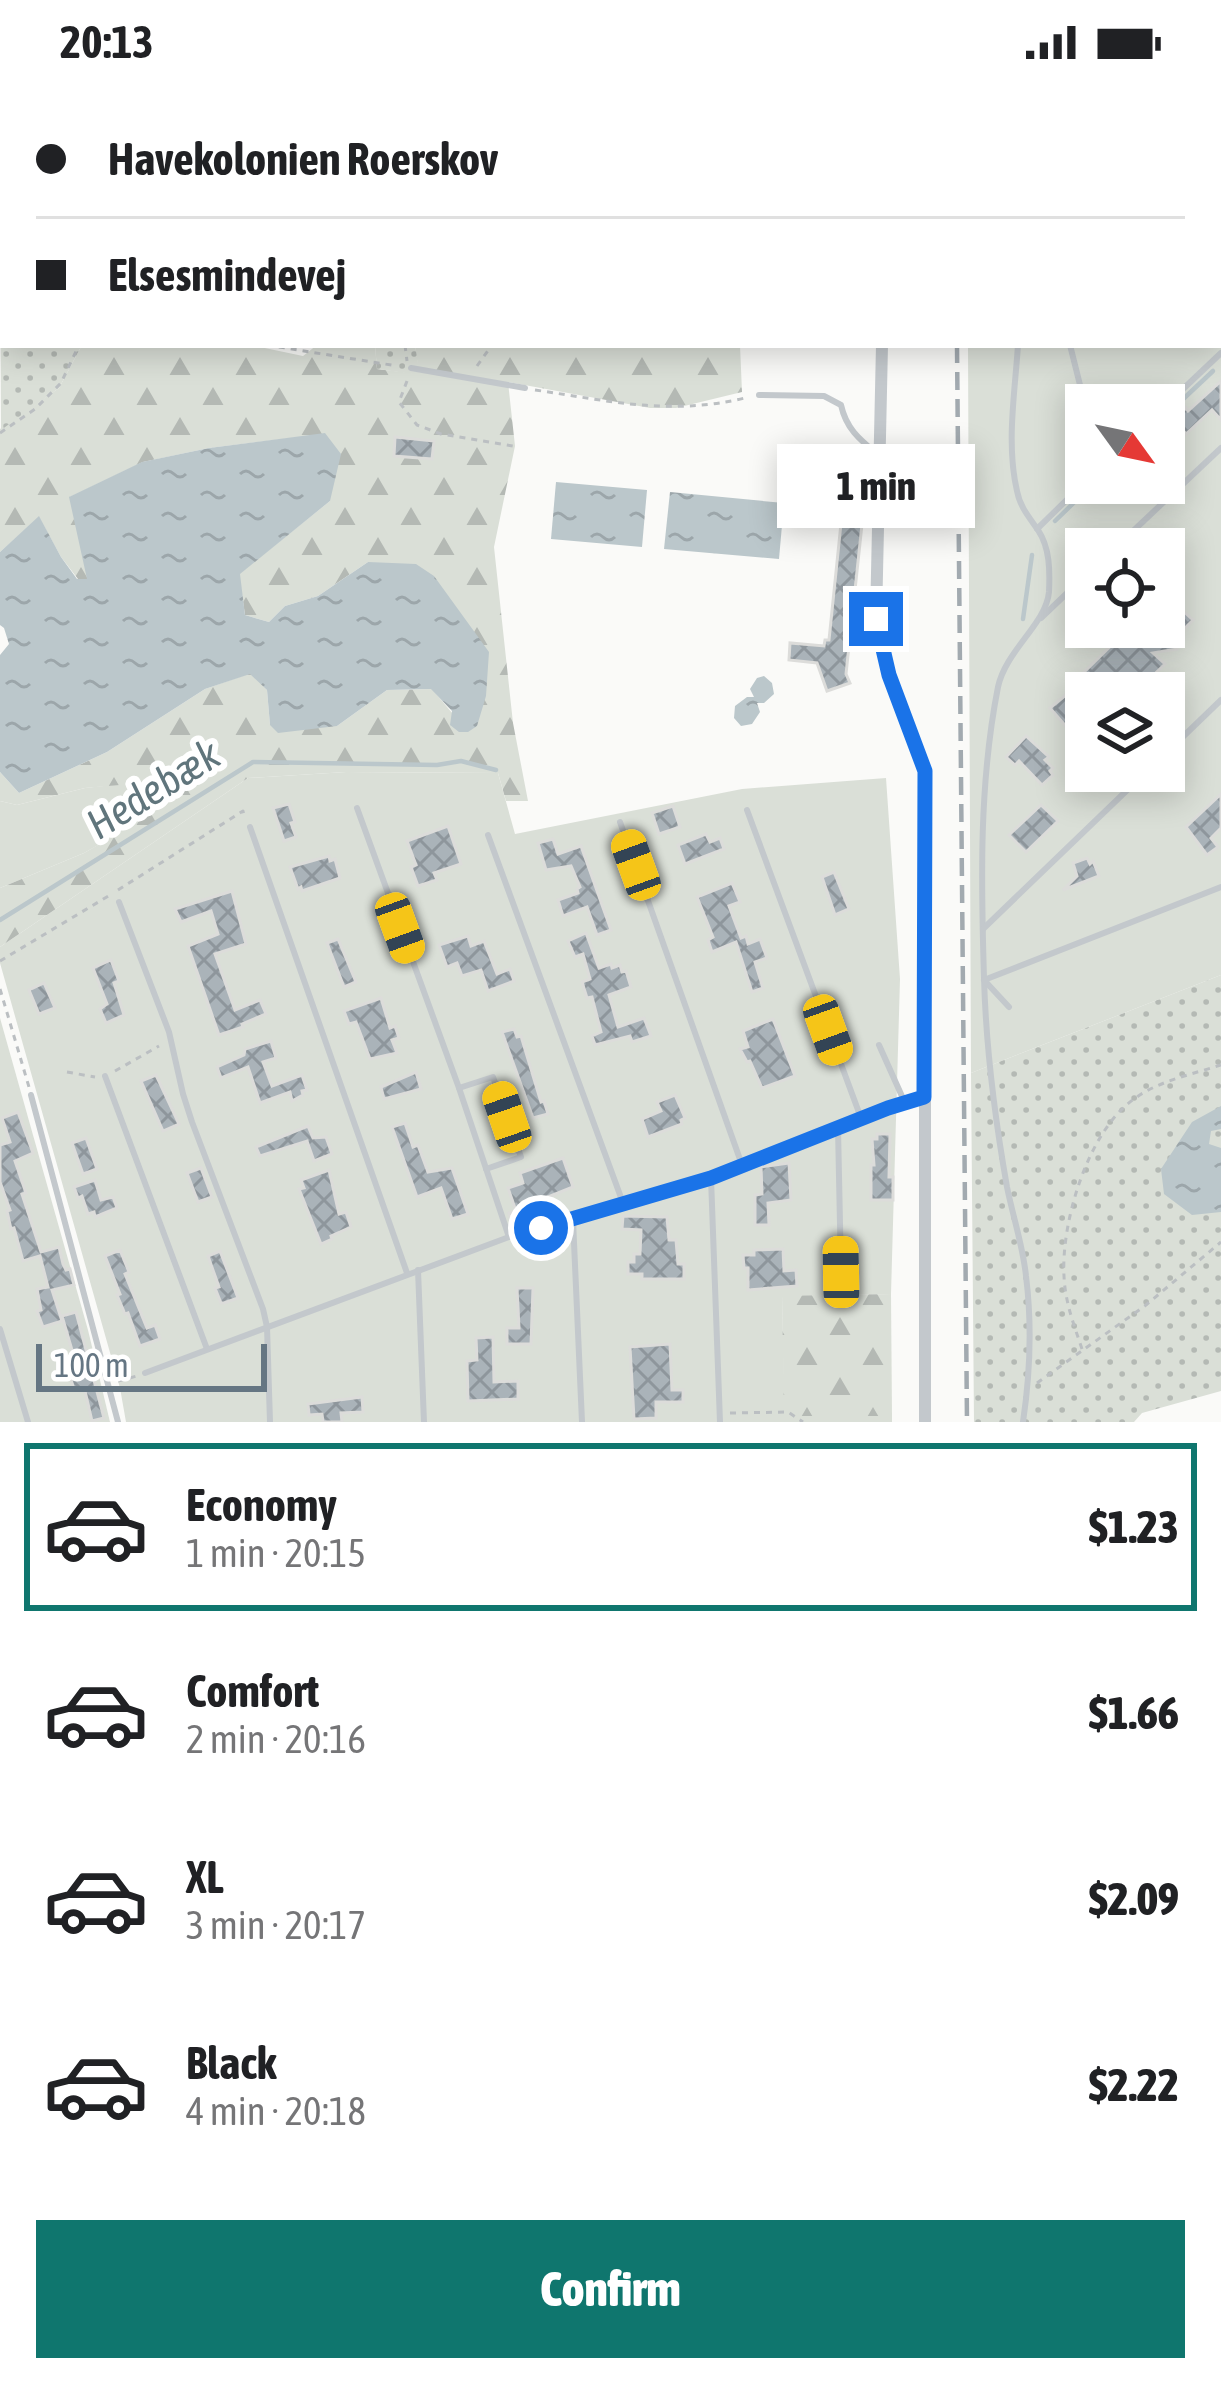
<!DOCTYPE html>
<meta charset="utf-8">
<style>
:root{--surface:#fff;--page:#f2f2f2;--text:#202124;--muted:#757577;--line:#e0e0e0;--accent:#0f766e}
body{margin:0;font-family:"Asap Condensed",sans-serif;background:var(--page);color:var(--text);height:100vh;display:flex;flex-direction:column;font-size:45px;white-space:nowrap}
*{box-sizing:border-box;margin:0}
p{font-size:39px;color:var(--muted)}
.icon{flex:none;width:66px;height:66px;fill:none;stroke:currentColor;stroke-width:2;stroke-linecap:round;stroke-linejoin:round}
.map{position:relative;height:1338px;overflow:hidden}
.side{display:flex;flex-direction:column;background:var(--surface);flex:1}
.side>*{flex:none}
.top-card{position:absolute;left:0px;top:0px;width:1221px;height:264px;box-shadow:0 6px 30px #0003;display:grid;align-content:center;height:264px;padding:0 36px;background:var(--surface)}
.needle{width:78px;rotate:123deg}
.controls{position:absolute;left:1065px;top:300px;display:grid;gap:24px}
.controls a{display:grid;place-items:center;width:120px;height:120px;border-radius:0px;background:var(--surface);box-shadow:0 6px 30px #0003;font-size:60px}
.scale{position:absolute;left:36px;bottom:30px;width:231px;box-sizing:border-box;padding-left:12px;border:6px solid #657683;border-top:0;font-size:33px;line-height:42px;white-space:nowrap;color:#657683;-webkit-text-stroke:9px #fff;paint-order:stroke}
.end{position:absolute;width:54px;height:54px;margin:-27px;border:15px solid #1a73e8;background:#fff;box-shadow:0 0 0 6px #fff}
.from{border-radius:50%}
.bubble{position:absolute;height:84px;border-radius:0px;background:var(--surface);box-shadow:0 6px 30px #0003;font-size:39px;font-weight:800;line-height:84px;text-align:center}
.car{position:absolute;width:36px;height:72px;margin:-36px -18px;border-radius:15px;box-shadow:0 0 9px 3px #0007;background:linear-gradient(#f5c518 24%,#345 0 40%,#f5c518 0 76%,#345 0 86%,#f5c518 0)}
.top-card b{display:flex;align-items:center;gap:42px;height:114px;font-size:45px}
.top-card b+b{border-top:3px solid var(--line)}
.top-card i{width:30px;height:30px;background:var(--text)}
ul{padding:21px 0 0;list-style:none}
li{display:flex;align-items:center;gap:36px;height:168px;margin:0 24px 18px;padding:0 12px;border:6px solid transparent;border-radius:0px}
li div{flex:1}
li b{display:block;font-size:45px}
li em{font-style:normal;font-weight:800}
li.current{border-color:var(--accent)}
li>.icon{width:108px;height:108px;stroke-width:1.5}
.primary-button{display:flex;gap:24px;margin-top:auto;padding:24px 36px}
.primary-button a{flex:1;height:138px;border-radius:0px;background:var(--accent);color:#fff;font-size:48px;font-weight:800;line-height:138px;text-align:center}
.status{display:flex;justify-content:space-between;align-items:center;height:84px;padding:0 60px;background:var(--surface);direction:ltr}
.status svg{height:33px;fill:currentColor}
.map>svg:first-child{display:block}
.green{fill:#dadfd7;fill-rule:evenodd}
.forest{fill:url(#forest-firs)}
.park{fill:url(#park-dots)}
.water{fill:url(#water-ripples)}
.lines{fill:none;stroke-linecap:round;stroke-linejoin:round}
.stream{stroke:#bbc7cb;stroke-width:4.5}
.building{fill:url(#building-cross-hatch);stroke:#dcdcda;stroke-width:3}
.path{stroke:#bbbfc2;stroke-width:3;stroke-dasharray:6 6;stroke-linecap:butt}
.lane{stroke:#c3c8cc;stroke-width:6}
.street{stroke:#c3c8cc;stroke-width:12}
.rail{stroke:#a2aab0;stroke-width:4.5;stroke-dasharray:18 9;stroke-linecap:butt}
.route{stroke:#1a73e8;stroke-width:15}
.labels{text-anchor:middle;stroke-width:12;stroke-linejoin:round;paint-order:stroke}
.water-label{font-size:42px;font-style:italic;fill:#60757c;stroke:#fff}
</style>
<div class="status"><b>20:13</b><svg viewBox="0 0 49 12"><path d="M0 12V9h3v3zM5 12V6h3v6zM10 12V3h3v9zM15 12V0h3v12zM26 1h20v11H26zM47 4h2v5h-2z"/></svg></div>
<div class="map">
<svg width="1221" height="1338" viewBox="0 0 1221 1338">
<defs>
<pattern id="forest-firs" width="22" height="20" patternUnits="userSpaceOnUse" patternTransform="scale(3)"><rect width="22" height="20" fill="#dadfd7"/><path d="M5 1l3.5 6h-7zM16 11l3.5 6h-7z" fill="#b4b9b4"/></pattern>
<pattern id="park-dots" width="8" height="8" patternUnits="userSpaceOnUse" patternTransform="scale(3)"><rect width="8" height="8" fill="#dadfd7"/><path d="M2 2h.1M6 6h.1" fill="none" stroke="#b4b9b4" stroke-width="1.8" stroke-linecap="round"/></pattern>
<pattern id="water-ripples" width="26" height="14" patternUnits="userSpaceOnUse" patternTransform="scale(3)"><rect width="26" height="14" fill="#bbc7cb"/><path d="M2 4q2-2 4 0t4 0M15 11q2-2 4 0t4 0" fill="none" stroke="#9ca6aa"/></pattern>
<pattern id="building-cross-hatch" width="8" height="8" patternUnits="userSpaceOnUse" patternTransform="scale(3)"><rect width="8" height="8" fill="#aab3b9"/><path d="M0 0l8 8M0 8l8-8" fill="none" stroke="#8e969c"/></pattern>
</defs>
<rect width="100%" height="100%" fill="#fafaf8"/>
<g class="green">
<path d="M 1086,0 L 1221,0 L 1221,891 L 971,989 L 968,261 L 1218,261 L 1218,3 L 1087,3 ZM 1086,321 L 1164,321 L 1164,399 L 1086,399 ZM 1086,465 L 1164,465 L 1164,543 L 1086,543 ZM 1086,609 L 1164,609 L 1164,687 L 1086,687 Z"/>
<path d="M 346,688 L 498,689 L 515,750 L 742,705 L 886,694 L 900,895 L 891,1210 L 782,1213 L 785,1332 L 892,1332 L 892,1338 L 126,1338 L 120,1304 L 0,879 L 0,863 L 248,694 Z"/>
<path d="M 131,699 L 167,723 L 84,769 L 0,804 L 0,717 L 17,721 L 85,704 Z"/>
<path d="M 0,934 L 88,1246 L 110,1338 L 0,1338 Z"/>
</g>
<g class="forest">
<path d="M 401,0 L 926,0 L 926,3 L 400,3 Z"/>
<path d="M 82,261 L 251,261 L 303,272 L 317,261 L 375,261 L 377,285 L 419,290 L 415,261 L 740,261 L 742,308 L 676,324 L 650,324 L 508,298 L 515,362 L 494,463 L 513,639 L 528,717 L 506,717 L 498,689 L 346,688 L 248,694 L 0,863 L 0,804 L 84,769 L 166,722 L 131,700 L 85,704 L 17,721 L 0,717 L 0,688 L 19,709 L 107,668 L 205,605 L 251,589 L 267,606 L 270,641 L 337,642 L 387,606 L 432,605 L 468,648 L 368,478 L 318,512 L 285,522 L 269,538 L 245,531 L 239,490 L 330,417 L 325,350 L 209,364 L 143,378 L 70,413 L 88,495 L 78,495 L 61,473 L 39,433 L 0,468 L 0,342 L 0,345 L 59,304 Z"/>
<path d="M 891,1210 L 892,1332 L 784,1332 L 782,1212 Z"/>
</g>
<g class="park">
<path d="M 0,123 L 3,128 L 3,261 L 82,261 L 59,304 L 1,346 Z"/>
<path d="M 375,261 L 415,261 L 420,291 L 377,285 Z"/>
<path d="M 1221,891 L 1221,1307 L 1142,1329 L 1134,1338 L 974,1338 L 971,989 Z"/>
</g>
<g class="water">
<path d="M 325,349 L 341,370 L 330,417 L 240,490 L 245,531 L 269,538 L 285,522 L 318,512 L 368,478 L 416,480 L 434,492 L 489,568 L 486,612 L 477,642 L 468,648 L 459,648 L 450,641 L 452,627 L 431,605 L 387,606 L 337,642 L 278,649 L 270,641 L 267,606 L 250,590 L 205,605 L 107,668 L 19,709 L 0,688 L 0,571 L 9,560 L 4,544 L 0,541 L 0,468 L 39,432 L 61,473 L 77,495 L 87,495 L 69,413 L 142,378 L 209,364 Z"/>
<path d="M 556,398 L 647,406 L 642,463 L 551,455 Z"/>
<path d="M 670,408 L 784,419 L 779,475 L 664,465 Z"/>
<path d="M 764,592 L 772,599 L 774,610 L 764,619 L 757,619 L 760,628 L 752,640 L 741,642 L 734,634 L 735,622 L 747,613 L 754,613 L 750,605 L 757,594 Z"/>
<path d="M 1221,1022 L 1221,1045 L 1211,1047 L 1209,1060 L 1221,1064 L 1221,1128 L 1192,1131 L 1164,1110 L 1161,1085 L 1192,1038 Z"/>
</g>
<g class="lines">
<g class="stream">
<path d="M 1164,333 L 1213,287"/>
<path d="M 1055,437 L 1094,399"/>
<path d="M 1023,535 L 1032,471"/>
<path d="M 0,836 L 253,678 L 437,681 L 461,677 L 496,686"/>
</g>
</g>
<g class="building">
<path d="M 1221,297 L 1221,336 L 1212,326 L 1186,350 L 1173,335 L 1186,324 L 1188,327 Z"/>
<path d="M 395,353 L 434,357 L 432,375 L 394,372 Z"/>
<path d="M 794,396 L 866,403 L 846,590 L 850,599 L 827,607 L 817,579 L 789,576 L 790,559 L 824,562 L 825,556 L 829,556 L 843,420 L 840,420 L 840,415 L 792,410 Z"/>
<path d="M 1170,515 L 1193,536 L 1176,553 L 1177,565 L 1153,569 L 1165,580 L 1135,609 L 1086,609 L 1086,630 L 1070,647 L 1050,624 L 1078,601 L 1075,597 L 1127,546 L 1137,557 L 1150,543 L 1181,543 L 1164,526 L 1164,522 Z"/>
<path d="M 1026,652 L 1049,673 L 1045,676 L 1053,684 L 1050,687 L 1053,691 L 1042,701 L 1019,677 L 1015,681 L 1006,673 Z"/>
<path d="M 1221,710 L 1221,744 L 1211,754 L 1218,763 L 1207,771 L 1186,743 Z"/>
<path d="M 289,720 L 295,738 L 291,739 L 296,753 L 284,757 L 273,724 Z"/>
<path d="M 1041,721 L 1058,737 L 1026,768 L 1009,751 Z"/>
<path d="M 673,722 L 680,743 L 659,750 L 652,729 Z"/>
<path d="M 448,742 L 461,780 L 434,789 L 437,796 L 418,802 L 411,783 L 416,781 L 407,757 Z"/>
<path d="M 706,750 L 710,758 L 720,754 L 724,765 L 685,780 L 678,761 Z"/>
<path d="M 553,755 L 558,770 L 581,762 L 611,846 L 597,851 L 587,823 L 563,832 L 558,816 L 578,809 L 577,805 L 580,803 L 571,782 L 546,786 L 538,759 Z"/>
<path d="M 329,772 L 330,777 L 335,775 L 340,794 L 302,807 L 301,803 L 298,805 L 290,783 Z"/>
<path d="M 1087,774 L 1090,780 L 1093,777 L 1099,792 L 1063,806 L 1077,792 L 1073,779 Z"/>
<path d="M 834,788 L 849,825 L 835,831 L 822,793 Z"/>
<path d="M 732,799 L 740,818 L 729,822 L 741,854 L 746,852 L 748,860 L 760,855 L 767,874 L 755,878 L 763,904 L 752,908 L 736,858 L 712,868 L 708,856 L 713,853 L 697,813 Z"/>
<path d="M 232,807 L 246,860 L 215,870 L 235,926 L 260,916 L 266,930 L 242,940 L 243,943 L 219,951 L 188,862 L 218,850 L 211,827 L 181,838 L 175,825 Z"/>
<path d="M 586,849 L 599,884 L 611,880 L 612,884 L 620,881 L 622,888 L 626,887 L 631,903 L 609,911 L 618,943 L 644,934 L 651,952 L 632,958 L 630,952 L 595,961 L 592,952 L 601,948 L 592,913 L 587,914 L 582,898 L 590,895 L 583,870 L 575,873 L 568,857 Z"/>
<path d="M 468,852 L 471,862 L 484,857 L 497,890 L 510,885 L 514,897 L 488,907 L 481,886 L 462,892 L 457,879 L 447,883 L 439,861 Z"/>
<path d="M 338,855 L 356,898 L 344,903 L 327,859 Z"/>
<path d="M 111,876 L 119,897 L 114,899 L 124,931 L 106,939 L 100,925 L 107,920 L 93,884 Z"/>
<path d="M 44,899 L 55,924 L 39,930 L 29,906 Z"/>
<path d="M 381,914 L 390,944 L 395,942 L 399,954 L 392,956 L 397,969 L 370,975 L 356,938 L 349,940 L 344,927 Z"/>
<path d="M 773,935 L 795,992 L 762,1004 L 750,977 L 747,978 L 740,965 L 748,963 L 743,947 Z"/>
<path d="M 514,945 L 517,953 L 521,952 L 541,1018 L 544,1017 L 548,1030 L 533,1034 L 502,948 Z"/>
<path d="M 271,957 L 276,974 L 263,978 L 272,1002 L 302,991 L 307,1006 L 302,1007 L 303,1011 L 292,1017 L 290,1008 L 260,1019 L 248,983 L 221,994 L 217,983 L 244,971 L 245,965 Z"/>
<path d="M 416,988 L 421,1005 L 384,1015 L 381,1003 Z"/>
<path d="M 156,991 L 179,1040 L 163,1047 L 141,997 Z"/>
<path d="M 675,1011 L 685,1034 L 681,1036 L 682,1040 L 648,1053 L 642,1035 L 661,1027 L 657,1018 Z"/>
<path d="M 18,1028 L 33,1069 L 15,1077 L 26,1109 L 22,1110 L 41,1168 L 59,1163 L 63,1180 L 66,1186 L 70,1185 L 74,1201 L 52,1206 L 62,1237 L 43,1243 L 37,1227 L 41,1226 L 37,1205 L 48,1203 L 40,1172 L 23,1177 L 14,1144 L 11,1145 L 7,1127 L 10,1126 L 0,1098 L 0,1061 L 10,1058 L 2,1034 Z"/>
<path d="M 405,1039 L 413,1063 L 418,1061 L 428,1088 L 452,1084 L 468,1130 L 452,1135 L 441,1104 L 417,1113 L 392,1043 Z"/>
<path d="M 308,1042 L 313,1054 L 326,1053 L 332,1070 L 314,1077 L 307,1057 L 260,1072 L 256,1063 Z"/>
<path d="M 877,1050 L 890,1050 L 889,1093 L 893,1093 L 893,1116 L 871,1116 L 871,1081 L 874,1081 L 872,1055 L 877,1055 Z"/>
<path d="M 86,1054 L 97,1085 L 83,1090 L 72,1059 Z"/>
<path d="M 563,1074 L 573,1103 L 538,1117 L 542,1134 L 513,1142 L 509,1129 L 516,1127 L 508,1104 L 523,1099 L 520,1089 Z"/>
<path d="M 789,1079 L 791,1116 L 768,1119 L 769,1141 L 755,1141 L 755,1111 L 762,1110 L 761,1083 Z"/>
<path d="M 201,1084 L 212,1113 L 198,1118 L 187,1089 Z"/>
<path d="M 329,1086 L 339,1130 L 346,1128 L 351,1143 L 331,1152 L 332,1155 L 321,1160 L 299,1105 L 304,1104 L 301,1096 Z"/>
<path d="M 95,1096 L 101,1116 L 113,1113 L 117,1124 L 95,1133 L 94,1128 L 88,1130 L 82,1112 L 78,1114 L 74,1103 Z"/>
<path d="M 623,1132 L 667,1133 L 669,1156 L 676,1156 L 678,1180 L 684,1180 L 684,1195 L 642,1195 L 642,1190 L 628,1190 L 628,1178 L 634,1178 L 634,1170 L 640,1170 L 641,1146 L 622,1145 Z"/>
<path d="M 783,1165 L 784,1187 L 796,1186 L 797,1202 L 748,1206 L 748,1184 L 744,1184 L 743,1171 L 754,1171 L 754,1166 Z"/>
<path d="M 120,1166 L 129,1188 L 125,1190 L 147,1244 L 155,1241 L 160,1255 L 140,1262 L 128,1229 L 125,1230 L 117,1211 L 120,1210 L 105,1172 Z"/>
<path d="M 220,1167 L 238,1214 L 224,1219 L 221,1219 L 215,1204 L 219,1203 L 208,1172 Z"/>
<path d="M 517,1204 L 533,1204 L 531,1260 L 507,1260 L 507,1244 L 519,1244 Z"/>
<path d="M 76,1228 L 104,1334 L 92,1337 L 85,1307 L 74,1306 L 70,1292 L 79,1290 L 62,1232 Z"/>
<path d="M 493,1253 L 494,1298 L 518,1297 L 518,1315 L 468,1317 L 467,1277 L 477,1276 L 476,1254 Z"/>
<path d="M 670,1260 L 672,1306 L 683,1306 L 683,1318 L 656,1318 L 656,1334 L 634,1335 L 630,1263 Z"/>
<path d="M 362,1313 L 363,1328 L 341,1329 L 342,1338 L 323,1338 L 322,1330 L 309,1331 L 308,1320 Z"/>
</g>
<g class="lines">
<g class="path">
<path d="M 339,0 L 341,3"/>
<path d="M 689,0 L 690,3"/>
<path d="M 373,3 L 374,0"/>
<path d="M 644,3 L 650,0"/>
<path d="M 875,3 L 875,0"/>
<path d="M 891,3 L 891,0"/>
<path d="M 267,261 L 397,282"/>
<path d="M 405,261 L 407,277"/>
<path d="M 477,282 L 492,261"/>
<path d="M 407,297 L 399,318 L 417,341 L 441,350 L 513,362"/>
<path d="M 535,306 C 611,317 669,332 745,314"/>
<path d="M 0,349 L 35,325 L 61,299 L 79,261"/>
<path d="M 118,806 L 243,727 L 244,731"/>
<path d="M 0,877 L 110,811"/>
<path d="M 0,905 L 29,1003"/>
<path d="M 115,987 L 159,962"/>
<path d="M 67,988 L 95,993"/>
<path d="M 1082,1265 C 1074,1241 1065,1218 1064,1192 C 1061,1138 1088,1047 1134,1015 C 1158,997 1193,990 1221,981"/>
<path d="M 118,1297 L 137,1292"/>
<path d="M 1037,1299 L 1146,1221 L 1221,1158"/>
<path d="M 730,1329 L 788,1328 L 803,1338"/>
</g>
<g class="lane">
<path d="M 990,0 L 990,3"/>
<path d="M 1168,0 L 1168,3"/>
<path d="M 1218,209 L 1221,221"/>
<path d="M 1018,261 C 1015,308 1006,360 1017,407 C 1020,423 1029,433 1038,446 C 1050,464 1050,487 1049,508 C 1046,540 1006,566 998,603 C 979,699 981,797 984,894 C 986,964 995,1035 1007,1103 C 1013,1133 1023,1162 1026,1192 C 1032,1240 1030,1291 1023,1338"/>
<path d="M 1070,261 L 1086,325"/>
<path d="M 411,284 L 525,304"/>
<path d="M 759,311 L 824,312 L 841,321 C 846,344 859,355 876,369"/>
<path d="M 1164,323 L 1221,269"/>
<path d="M 1037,445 L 1086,397"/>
<path d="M 1114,465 L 1221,364"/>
<path d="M 1041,534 L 1086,491"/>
<path d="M 1164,671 L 1221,616"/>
<path d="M 357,724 L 459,1004 L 509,1153"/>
<path d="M 747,726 L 861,1034"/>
<path d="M 620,738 L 742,1081"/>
<path d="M 250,743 L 407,1189"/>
<path d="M 488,751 L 623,1119"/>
<path d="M 119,818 L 169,948 L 183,1010 L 192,1038 L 263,1225 L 267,1243 L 270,1338"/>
<path d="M 983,845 L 1147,687"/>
<path d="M 1009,923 L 984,896 L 1221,803"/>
<path d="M 879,961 L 905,1019"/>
<path d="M 105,992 L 207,1265"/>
<path d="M 459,1004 L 493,993 L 521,1073 L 486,1085"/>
<path d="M 31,1011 L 118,1338"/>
<path d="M 838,1044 L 841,1188"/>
<path d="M 711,1094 L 720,1338"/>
<path d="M 573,1136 L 582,1338"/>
<path d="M 418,1186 L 424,1338"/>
<path d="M 0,1245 L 28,1338"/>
<path d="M 145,1289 L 509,1153 L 711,1094 L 888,1024 L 924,1013"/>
</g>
<path class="street" d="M 882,261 L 876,535 L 889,591 L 925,687 L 925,1338"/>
<g class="rail">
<path d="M 945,0 L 945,3"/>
<path d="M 957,261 L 967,1338"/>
</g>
</g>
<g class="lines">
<path class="route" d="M 541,1144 L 711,1094 L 888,1024 L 924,1013 L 925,687 L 889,591 L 876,535"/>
</g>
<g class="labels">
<g class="water-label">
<text transform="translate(153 705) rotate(-32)" y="15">Hedebæk</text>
</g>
</g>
</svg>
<div class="controls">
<a><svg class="needle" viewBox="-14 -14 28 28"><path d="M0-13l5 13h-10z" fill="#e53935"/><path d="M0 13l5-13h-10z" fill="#757577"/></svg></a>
<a><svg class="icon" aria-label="locate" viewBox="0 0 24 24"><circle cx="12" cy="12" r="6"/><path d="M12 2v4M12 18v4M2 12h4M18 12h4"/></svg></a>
<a><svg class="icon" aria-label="layers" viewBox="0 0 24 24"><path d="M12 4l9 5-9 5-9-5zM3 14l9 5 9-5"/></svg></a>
</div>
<div class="scale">100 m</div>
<i class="end from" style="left:541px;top:1144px"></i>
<i class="end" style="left:876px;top:535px"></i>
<div class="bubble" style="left:777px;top:360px;width:198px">1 min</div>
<i class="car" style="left:636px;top:781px;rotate:340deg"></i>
<i class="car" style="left:400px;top:844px;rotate:160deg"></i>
<i class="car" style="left:828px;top:946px;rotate:160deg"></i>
<i class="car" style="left:507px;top:1033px;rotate:341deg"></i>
<i class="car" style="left:841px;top:1188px;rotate:359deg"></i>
<div class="top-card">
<b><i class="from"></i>Havekolonien Roerskov</b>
<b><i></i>Elsesmindevej</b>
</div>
</div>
<section class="side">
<ul>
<li class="current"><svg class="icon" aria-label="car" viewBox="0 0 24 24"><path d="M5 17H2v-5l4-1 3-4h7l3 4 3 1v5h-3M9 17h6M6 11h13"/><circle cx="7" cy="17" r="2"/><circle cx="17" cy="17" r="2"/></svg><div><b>Economy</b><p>1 min · 20:15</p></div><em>$1.23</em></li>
<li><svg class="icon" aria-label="car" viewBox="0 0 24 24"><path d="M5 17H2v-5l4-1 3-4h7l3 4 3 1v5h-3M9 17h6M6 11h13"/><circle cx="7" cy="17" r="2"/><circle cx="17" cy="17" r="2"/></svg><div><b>Comfort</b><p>2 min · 20:16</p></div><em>$1.66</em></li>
<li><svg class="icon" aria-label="car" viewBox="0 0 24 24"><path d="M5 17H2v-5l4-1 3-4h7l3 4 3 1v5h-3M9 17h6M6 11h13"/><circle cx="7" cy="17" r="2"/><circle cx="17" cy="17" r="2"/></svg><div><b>XL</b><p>3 min · 20:17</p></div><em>$2.09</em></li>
<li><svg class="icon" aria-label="car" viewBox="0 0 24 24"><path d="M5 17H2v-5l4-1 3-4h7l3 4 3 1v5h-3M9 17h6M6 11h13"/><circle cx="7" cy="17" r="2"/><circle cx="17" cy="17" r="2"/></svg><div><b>Black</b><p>4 min · 20:18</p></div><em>$2.22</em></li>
</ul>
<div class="primary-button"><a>Confirm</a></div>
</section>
